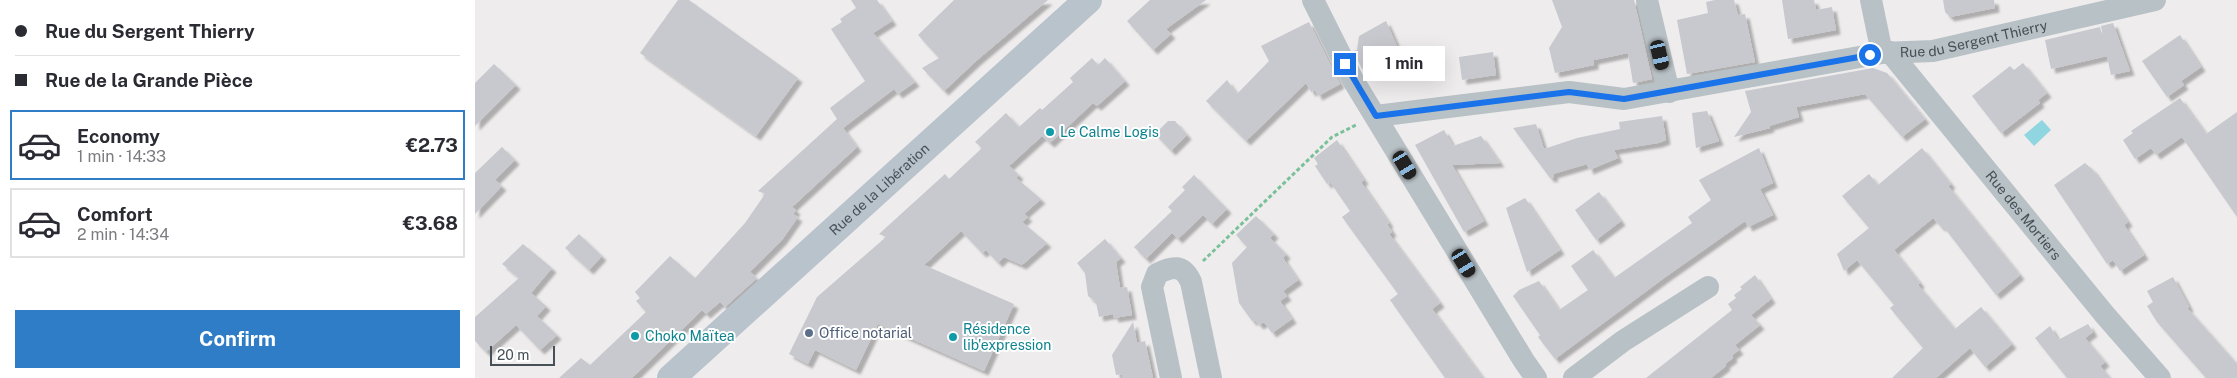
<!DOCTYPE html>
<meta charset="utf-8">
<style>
:root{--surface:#fff;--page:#f2f2f3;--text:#2b2b33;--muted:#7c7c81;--line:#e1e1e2;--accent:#2e7dc6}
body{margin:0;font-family:"Public Sans",sans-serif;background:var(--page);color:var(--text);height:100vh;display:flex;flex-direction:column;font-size:19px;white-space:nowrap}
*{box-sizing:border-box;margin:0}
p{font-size:16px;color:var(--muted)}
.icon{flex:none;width:28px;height:28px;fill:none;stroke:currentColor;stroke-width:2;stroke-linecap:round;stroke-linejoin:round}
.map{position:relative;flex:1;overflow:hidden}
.panel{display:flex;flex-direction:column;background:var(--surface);width:475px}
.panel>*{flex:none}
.banner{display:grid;align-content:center;height:110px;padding:0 15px;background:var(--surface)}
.scale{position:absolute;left:15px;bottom:12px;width:65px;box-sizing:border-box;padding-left:5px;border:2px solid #465056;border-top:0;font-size:14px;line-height:18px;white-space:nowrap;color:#465056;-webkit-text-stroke:4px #fff;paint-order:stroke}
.end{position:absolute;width:22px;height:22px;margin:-11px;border:6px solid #1a73e8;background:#fff;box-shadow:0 0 0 2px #fff}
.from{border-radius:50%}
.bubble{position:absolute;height:35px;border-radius:0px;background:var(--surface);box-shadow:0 5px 20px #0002;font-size:16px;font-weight:700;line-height:35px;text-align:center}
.car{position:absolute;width:15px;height:30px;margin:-15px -8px;border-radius:6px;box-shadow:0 0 4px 1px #0007;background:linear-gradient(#222 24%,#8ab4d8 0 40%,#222 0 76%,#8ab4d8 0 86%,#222 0)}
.banner b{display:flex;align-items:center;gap:18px;height:48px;font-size:19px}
.banner b+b{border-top:1px solid var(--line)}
.banner i{width:12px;height:12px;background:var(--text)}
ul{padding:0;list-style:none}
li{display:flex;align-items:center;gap:15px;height:70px;margin:0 10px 8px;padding:0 5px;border:2px solid var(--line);border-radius:0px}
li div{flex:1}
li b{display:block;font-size:19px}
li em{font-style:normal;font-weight:700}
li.active{border-color:var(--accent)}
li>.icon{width:45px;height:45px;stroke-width:1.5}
.primary-button{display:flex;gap:10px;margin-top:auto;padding:10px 15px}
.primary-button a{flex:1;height:58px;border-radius:0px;background:var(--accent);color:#fff;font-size:20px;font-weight:700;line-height:58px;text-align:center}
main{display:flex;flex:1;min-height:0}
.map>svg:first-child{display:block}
.water{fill:#90d6e0}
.building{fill:#c7c9ce;filter:url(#shadow)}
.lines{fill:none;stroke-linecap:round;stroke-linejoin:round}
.path{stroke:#7ac199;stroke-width:3;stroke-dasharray:4 2.5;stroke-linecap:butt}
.street{stroke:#b8c1c6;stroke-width:22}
.secondary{stroke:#b9c3cc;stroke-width:28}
.route{stroke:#1a73e8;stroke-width:6}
.culture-dot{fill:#0f9aa8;stroke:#fff;stroke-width:2}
.service-dot{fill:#5c6f8a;stroke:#fff;stroke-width:2}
.labels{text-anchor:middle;stroke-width:4;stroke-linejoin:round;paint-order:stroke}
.street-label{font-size:14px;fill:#465056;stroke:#fff}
.culture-label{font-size:14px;fill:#0d838f;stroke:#fff;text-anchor:start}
.service-label{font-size:14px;fill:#4e5e75;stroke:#fff;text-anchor:start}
</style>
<main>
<section class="panel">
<div class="banner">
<b><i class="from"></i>Rue du Sergent Thierry</b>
<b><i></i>Rue de la Grande Pièce</b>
</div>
<ul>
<li class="active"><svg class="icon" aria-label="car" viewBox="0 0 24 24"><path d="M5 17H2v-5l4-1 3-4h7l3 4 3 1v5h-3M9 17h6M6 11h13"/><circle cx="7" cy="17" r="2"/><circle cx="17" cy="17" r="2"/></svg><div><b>Economy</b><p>1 min · 14:33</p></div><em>€2.73</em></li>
<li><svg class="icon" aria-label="car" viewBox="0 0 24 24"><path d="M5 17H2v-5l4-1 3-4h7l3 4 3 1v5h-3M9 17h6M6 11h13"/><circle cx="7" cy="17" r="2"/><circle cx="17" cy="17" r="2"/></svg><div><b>Comfort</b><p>2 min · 14:34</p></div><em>€3.68</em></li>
</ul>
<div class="primary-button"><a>Confirm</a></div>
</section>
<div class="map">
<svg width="1762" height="378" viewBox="0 0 1762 378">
<defs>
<filter id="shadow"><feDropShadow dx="4.5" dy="4.5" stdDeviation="1" flood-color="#0004"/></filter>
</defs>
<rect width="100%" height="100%" fill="#eeecec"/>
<path class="water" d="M 1567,120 L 1576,130 L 1559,146 L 1549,135 Z"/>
<g class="building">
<path d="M 203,0 L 214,0 L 323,78 L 281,136 L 165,53 Z"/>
<path d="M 376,0 L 402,0 L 417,21 L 398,33 L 440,82 L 423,94 L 419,89 L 368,128 L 382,147 L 317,207 L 321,210 L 318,214 L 323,217 L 307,240 L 275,272 L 282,278 L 250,307 L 245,302 L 231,314 L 227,310 L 157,378 L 84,378 L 106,358 L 115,365 L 171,312 L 161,301 L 165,298 L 160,292 L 195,256 L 220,278 L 270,223 L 290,194 L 283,191 L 362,119 L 355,108 L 390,81 L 356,29 L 367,22 L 365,19 L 381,8 Z"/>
<path d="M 479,0 L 573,0 L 501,61 L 469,91 L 447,68 L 464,58 L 443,35 Z"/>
<path d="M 675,0 L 731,0 L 691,29 L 696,34 L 678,50 L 652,21 Z"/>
<path d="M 1077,0 L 1159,0 L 1177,79 L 1158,83 L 1153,53 L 1119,60 L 1119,65 L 1080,73 L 1074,48 L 1087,27 Z"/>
<path d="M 1240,0 L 1259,0 L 1263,15 L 1270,14 L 1280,62 L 1212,74 L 1202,20 L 1233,13 L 1231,2 Z"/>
<path d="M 1307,0 L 1339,0 L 1341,10 L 1357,7 L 1361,30 L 1313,39 Z"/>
<path d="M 1468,0 L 1519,0 L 1520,8 L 1475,17 L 1470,12 Z"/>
<path d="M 911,21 L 931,67 L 918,74 L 913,66 L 903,71 L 892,66 L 887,69 L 878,51 L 882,50 L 884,36 Z"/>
<path d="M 834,22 L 865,84 L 843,96 L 840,90 L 836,92 L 831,83 L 771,141 L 731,101 L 752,80 L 762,94 L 794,61 L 786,46 Z"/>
<path d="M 1638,23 L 1655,71 L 1636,75 L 1632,56 L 1576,69 L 1570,40 L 1625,27 L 1631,51 L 1626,26 Z"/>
<path d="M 1705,35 L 1726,67 L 1706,81 L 1709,85 L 1692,97 L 1667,61 Z"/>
<path d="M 1018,52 L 1021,75 L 987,80 L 984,57 Z"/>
<path d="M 617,58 L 623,65 L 630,58 L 650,81 L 622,106 L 618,103 L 575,143 L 567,136 L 534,166 L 544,175 L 541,178 L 566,199 L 549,214 L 553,217 L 547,222 L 572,243 L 547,265 L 529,257 L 523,263 L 511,250 L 507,253 L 486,231 L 449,265 L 539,304 L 509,371 L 403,324 L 381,370 L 340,350 L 333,364 L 314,354 L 342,297 L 411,237 L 404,234 L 470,174 L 474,179 L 507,148 L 500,142 L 531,113 L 544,127 L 565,108 L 567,110 L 598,82 L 595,78 Z"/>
<path d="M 1548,63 L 1572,93 L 1563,100 L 1565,103 L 1526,133 L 1497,96 L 1535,66 L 1539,70 Z"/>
<path d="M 19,64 L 41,85 L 0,126 L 0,83 Z"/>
<path d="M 1398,68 L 1412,73 L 1450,119 L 1427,137 L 1390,94 L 1321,107 L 1324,117 L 1294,126 L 1295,128 L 1259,137 L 1276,112 L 1270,91 Z"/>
<path d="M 1705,98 L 1731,134 L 1762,112 L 1762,217 L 1707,137 L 1681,155 L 1676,148 L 1660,159 L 1648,140 L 1658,133 L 1656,131 Z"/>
<path d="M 1232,111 L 1244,141 L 1221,148 L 1217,113 Z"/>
<path d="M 1187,116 L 1191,140 L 1183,143 L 1139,150 L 1143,158 L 1114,170 L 1112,164 L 1078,174 L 1079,177 L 1075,178 L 1038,128 L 1061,124 L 1069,149 L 1102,138 L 1145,129 L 1144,122 Z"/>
<path d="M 693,121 L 700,121 L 712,135 L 696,151 L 680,134 Z"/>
<path d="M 969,130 L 978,146 L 1006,136 L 1025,163 L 977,165 L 1009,221 L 989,232 L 940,145 Z"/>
<path d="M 862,140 L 889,180 L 886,182 L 914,223 L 912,224 L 917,232 L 914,234 L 965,303 L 957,309 L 1008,378 L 970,378 L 915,300 L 923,294 L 867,217 L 875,211 L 855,182 L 852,184 L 840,166 L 843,164 L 839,158 Z"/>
<path d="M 27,147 L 40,160 L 20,180 L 27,186 L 0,214 L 0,173 Z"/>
<path d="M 1284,148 L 1298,183 L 1285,189 L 1298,215 L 1273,227 L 1270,221 L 1189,278 L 1080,359 L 1063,337 L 1065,335 L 1038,296 L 1044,290 L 1064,281 L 1084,310 L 1113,290 L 1096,266 L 1118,250 L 1139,278 L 1217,223 L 1213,217 L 1236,200 L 1224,180 Z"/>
<path d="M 1447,148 L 1476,184 L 1473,186 L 1545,275 L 1521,295 L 1468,226 L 1466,227 L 1458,218 L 1419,250 L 1445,283 L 1443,285 L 1480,329 L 1506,307 L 1537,344 L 1510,367 L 1495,348 L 1461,378 L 1417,378 L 1448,348 L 1415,308 L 1419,305 L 1382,260 L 1369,271 L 1362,254 L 1394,228 L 1367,196 L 1394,174 L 1403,185 Z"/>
<path d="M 1610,163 L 1618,170 L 1653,222 L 1649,225 L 1669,255 L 1645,271 L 1638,260 L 1632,264 L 1579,185 Z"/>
<path d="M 719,175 L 752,209 L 737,224 L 728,215 L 703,239 L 697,233 L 671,259 L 659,247 L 697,211 L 693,207 L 710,190 L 707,187 Z"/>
<path d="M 1124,192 L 1146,221 L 1121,240 L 1100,210 Z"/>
<path d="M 1050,198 L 1085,250 L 1052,272 L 1031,208 Z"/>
<path d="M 781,216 L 799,234 L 795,238 L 811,254 L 808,258 L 823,280 L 808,291 L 812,296 L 805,301 L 817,319 L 797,333 L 789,322 L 784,325 L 780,320 L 777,321 L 764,303 L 757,263 L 772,247 L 761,235 Z"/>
<path d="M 104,234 L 127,256 L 114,270 L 90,248 Z"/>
<path d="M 630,239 L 646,258 L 641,262 L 645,288 L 652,287 L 657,315 L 639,318 L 638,314 L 624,317 L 621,302 L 613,296 L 610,273 L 602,263 Z"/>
<path d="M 48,244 L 77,268 L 56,293 L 71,306 L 62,316 L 82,335 L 65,350 L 41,325 L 11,352 L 0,341 L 0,317 L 44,278 L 27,264 Z"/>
<path d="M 1280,275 L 1296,299 L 1276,315 L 1285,325 L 1260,345 L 1264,350 L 1257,355 L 1258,358 L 1250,364 L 1251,366 L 1236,378 L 1171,378 L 1257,310 L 1253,304 L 1261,298 L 1259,295 L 1267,289 L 1265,287 Z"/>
<path d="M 1698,277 L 1714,307 L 1712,308 L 1762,364 L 1762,378 L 1731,378 L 1682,322 L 1672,306 L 1678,302 L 1672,291 Z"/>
<path d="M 658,322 L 662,343 L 670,341 L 678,378 L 647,378 L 647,374 L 641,375 L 637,355 Z"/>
<path d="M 1613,324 L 1618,332 L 1610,338 L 1630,362 L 1625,366 L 1635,378 L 1592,378 L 1560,338 L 1575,326 L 1583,340 Z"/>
</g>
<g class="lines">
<path class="path" d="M 728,261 L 857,137 L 881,125"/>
<g class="street">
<path d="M 838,0 L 878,80 L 1049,361 L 1061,378"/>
<path d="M 1172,0 L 1194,92"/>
<path d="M 1396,0 L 1407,53"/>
<path id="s1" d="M 1415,52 L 1630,315 L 1685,378"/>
<path id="s2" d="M 901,116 L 1094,92 L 1149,99 L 1407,53 L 1458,51 L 1680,0"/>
<path d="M 696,378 L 677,287 L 682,274 C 697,266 708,264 716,282 L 736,378"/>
<path d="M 1099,378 L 1148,341 L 1233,287"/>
</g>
<path class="secondary" id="s3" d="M 196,378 L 613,0"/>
</g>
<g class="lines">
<path class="route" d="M 870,64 L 901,116 L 1094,92 L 1149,99 L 1395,55"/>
</g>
<g class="culture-dot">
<circle cx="575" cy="132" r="5"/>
<circle cx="160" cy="336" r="5"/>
<circle cx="478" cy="337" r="5"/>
</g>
<circle class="service-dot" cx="334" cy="333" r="5"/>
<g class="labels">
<g class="street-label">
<text dy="5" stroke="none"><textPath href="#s2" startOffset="605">Rue du Sergent Thierry</textPath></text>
<text dy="5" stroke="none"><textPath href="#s3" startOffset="281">Rue de la Libération</textPath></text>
<text dy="5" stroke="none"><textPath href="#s1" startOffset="211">Rue des Mortiers</textPath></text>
</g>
<g class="culture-label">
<text x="585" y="137">Le Calme Logis</text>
<text x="488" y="334">Résidence<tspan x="488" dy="16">lib'expression</tspan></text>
<text x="170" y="341">Choko Maïtea</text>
</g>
<g class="service-label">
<text x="344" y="338">Office notarial</text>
</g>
</g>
</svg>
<div class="scale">20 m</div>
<i class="end from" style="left:1395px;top:55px"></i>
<i class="end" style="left:870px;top:64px"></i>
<div class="bubble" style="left:888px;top:46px;width:82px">1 min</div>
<i class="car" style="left:1185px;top:55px;rotate:167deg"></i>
<i class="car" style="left:930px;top:165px;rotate:149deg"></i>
<i class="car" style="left:989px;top:263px;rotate:149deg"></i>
</div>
</main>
